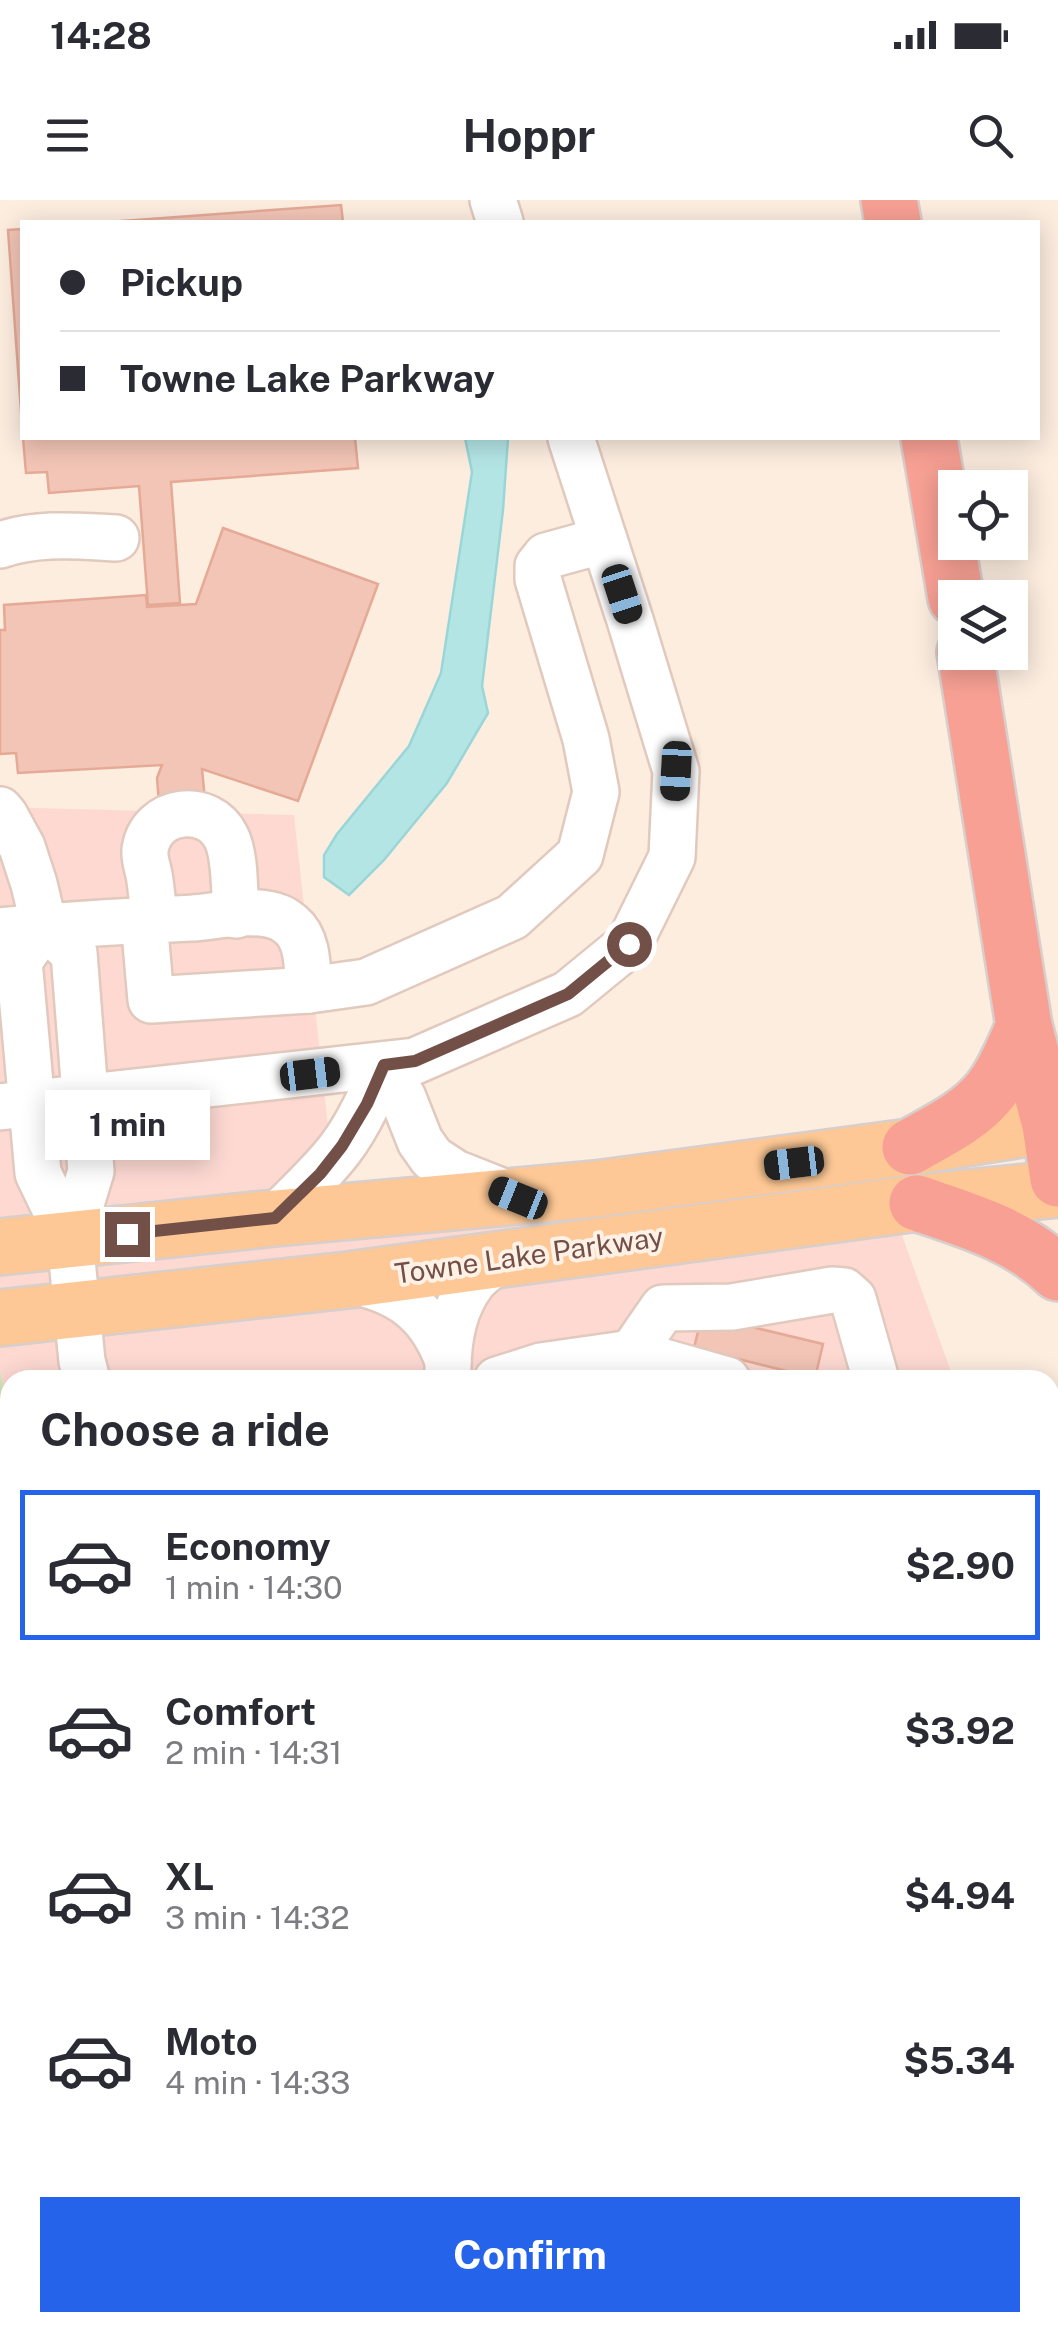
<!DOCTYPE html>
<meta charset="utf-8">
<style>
:root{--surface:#fff;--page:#f2f2f3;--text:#2b2b33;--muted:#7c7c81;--line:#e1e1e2;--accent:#2563eb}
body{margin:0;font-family:"Public Sans",sans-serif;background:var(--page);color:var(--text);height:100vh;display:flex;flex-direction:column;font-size:38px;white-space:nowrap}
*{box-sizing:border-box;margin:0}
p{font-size:32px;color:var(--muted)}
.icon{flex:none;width:55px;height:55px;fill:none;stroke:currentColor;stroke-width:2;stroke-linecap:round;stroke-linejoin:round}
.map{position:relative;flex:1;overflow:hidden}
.drawer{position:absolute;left:0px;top:1170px;width:1060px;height:962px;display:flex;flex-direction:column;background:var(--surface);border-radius:30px 30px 0 0;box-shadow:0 5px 25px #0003}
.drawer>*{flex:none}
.top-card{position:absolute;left:20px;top:20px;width:1020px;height:220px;border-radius:0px;box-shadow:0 5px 25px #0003;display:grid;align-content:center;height:220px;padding:0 40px;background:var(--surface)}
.buttons{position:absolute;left:938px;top:270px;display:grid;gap:20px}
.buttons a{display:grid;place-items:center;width:90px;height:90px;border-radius:0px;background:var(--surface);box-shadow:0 5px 25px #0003;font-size:50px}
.end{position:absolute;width:45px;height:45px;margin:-22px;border:12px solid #725047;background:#fff;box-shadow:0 0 0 5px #fff}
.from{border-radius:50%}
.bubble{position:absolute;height:70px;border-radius:0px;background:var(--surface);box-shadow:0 5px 25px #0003;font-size:32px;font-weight:700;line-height:70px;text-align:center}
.car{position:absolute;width:30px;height:60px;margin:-30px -15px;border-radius:12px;box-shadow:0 0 8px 2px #0007;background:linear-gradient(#222 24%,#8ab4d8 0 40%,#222 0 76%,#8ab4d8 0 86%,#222 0)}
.top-card b{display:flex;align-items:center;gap:35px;height:95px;font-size:38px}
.top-card b+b{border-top:2px solid var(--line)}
.top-card i{width:25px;height:25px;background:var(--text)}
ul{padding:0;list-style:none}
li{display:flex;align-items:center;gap:30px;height:150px;margin:0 20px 15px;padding:0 20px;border:5px solid transparent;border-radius:0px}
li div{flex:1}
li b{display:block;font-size:38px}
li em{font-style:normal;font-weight:700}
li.active{border-color:var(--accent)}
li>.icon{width:90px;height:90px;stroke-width:1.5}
h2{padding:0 40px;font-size:45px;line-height:120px}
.primary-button{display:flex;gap:20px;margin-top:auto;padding:20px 40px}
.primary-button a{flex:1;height:115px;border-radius:0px;background:var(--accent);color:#fff;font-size:40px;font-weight:700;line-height:115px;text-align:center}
.status{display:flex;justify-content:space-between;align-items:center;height:70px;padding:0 50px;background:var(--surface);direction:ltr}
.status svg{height:28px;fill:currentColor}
header{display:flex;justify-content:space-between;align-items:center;height:130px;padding:0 40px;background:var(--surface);font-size:45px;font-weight:700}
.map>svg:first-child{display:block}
.residential{fill:#f6e0d0}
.commercial{fill:#fdd9d2}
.green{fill:#d6e9be}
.water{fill:#b4e5e5;stroke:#9ad6d7;stroke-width:2.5}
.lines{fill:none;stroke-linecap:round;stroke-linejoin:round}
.stream{stroke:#9ad6d7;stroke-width:10}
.building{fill:#f2c5b6;stroke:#e5a996;stroke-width:2.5}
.minor-casing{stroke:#e2c9be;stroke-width:50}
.major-casing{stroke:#d8cecb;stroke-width:60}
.highway-casing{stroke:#d8cecb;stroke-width:60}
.minor{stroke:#fff;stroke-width:45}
.major{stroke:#fdc895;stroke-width:55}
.highway{stroke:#f8a094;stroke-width:55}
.route{stroke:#725047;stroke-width:12}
.labels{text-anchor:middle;stroke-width:8;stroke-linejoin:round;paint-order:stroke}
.street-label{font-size:28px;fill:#725047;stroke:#fff1e5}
</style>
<div class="status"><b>14:28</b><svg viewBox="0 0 49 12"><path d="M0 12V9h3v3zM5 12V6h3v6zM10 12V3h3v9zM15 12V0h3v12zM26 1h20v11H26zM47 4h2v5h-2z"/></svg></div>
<header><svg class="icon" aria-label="menu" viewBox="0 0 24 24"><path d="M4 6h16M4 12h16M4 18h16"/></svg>Hoppr<svg class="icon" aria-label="search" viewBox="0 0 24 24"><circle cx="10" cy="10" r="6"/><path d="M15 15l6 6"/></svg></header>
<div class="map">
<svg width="1058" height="2132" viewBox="0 0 1058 2132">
<rect width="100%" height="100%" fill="#fceddf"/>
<path class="residential" d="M 0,1707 L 10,1713 L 10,2122 L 451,2122 L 451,2132 L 0,2132 Z"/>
<path class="commercial" d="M 0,607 L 294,615 L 340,1036 L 881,977 L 954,1180 L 10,1180 L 10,1227 L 0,1169 Z"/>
<g class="green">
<path d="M 0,1169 L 10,1227 L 10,1713 L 0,1707 Z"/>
<path d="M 1050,1451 L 1058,1474 L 1058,2132 L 451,2132 L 451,2122 L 1050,2122 Z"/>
</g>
<path class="water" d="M 465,238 L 508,238 L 503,310 L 482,486 L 488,513 L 447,583 L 384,660 L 349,695 L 324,677 L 324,655 L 337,634 L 409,546 L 441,473 L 472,272 Z"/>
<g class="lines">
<g class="stream">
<path d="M 0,1298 L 10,1299"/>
<path d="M 1050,1830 L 1058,1836"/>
</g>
</g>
<g class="building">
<path d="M 341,5 L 343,22 L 108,22 Z"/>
<path d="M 22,29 L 22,225 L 8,30 Z"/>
<path d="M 23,238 L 355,238 L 358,268 L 171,282 L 180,403 L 148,405 L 139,286 L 49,293 L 47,272 L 26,273 Z"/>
<path d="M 223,328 L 378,384 L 298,601 L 202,569 L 205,600 L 159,603 L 157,578 L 162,565 L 18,573 L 16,553 L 0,554 L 0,430 L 5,430 L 4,405 L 146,395 L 147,407 L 196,404 Z"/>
<path d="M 702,1115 L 823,1144 L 815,1178 L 694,1148 Z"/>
<path d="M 0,2039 L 10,2041 L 10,2122 L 17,2122 L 15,2132 L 0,2132 Z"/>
<path d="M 91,2122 L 352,2122 L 352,2132 L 87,2132 L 94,2130 Z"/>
</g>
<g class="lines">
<defs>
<g id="minor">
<path d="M 493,0 L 500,22"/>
<path d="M 0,345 C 38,332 76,336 116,338"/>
<path d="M 0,610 L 5,616 L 22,647 L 34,684 L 44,726 L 74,753 L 91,971 L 70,1040"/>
<path d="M 154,720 C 153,707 152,694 150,681 C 149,670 144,661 145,650 C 151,608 208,601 226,637 C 236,656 234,693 236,715"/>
<path d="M 44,726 L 19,761 L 38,973 L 70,1040 L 82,1161 L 87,1180"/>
<path d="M 0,731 C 64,724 129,721 193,718 C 217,716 256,708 278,717 C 283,718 287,722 291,725 C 309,740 307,769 309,790 L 151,800 L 144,720"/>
<path d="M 309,790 L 366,782 L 512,717 L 580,655 L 596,592 L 586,539 L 538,379 L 538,366 L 546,356 L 604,340"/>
<path d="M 384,865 L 403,898 L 420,941 L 432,958 L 455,973 L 516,997"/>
<path d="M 0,907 L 415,861 L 568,794 L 629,744 L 672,657 L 676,571 L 630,420 L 571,238"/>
<path d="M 275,1018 C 297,995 321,974 340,949 C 359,924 372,894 384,865"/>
<path d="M 348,1080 C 399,1090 430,1111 448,1161"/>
<path d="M 632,1153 L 663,1108 L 732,1107 L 832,1090 L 844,1091 L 853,1099 L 876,1180"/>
<path d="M 448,1180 C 447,1147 452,1109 473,1082 C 481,1071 493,1065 504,1058"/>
<path d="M 497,1180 L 541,1166 L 632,1153 L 727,1180"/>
</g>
<g id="major">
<path d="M 0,1047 L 275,1018 L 596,989 L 910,947 L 1058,923"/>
<path d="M 0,1118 L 348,1080 L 917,1003 L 1058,989"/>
</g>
<g id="highway">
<path d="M 889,0 L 893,22"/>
<path d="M 929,238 L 956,398"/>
<path d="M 965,452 L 1024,826 L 1050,925 L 1058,979"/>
<path d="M 910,947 C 938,931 969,917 990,891 C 1005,872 1014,848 1024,826"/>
<path d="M 917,1003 C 967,1020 1019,1035 1058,1073"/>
</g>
</defs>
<use href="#minor" class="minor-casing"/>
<use href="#major" class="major-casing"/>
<use href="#highway" class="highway-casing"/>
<use href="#minor" class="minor"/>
<use href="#major" class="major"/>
<use href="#highway" class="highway"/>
</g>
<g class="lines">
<path class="route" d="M 127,1034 L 275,1018 L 320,974 L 342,946 L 367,904 L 384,865 L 415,861 L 568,794 L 629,744"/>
</g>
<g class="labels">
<g class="street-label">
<text transform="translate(529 1055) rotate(-8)" y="10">Towne Lake Parkway</text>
</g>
</g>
</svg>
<div class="buttons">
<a><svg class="icon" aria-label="locate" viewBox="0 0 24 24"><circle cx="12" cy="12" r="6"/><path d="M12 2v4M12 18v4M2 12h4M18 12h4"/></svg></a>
<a><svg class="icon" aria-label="layers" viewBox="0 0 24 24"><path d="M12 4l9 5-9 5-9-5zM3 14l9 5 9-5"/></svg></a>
</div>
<i class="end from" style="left:629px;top:744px"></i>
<i class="end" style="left:127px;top:1034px"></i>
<div class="bubble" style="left:45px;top:890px;width:165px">1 min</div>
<i class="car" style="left:622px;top:394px;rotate:162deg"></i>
<i class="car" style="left:676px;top:571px;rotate:183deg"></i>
<i class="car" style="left:310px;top:874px;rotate:83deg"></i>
<i class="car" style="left:794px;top:963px;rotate:263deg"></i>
<i class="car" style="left:518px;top:998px;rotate:292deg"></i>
<div class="top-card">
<b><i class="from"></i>Pickup</b>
<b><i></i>Towne Lake Parkway</b>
</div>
<section class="drawer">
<h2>Choose a ride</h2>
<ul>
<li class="active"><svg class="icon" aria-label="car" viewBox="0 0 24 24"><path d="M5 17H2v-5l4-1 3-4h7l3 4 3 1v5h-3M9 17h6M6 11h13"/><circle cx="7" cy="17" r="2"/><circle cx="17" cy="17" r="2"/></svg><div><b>Economy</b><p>1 min · 14:30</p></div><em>$2.90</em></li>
<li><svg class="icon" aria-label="car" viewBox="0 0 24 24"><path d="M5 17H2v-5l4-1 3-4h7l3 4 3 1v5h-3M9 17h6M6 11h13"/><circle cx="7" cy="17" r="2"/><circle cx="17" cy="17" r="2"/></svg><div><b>Comfort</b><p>2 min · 14:31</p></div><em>$3.92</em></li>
<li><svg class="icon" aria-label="car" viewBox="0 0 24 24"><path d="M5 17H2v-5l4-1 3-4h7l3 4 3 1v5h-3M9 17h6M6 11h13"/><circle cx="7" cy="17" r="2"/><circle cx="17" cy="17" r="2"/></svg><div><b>XL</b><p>3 min · 14:32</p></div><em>$4.94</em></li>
<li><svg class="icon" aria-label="car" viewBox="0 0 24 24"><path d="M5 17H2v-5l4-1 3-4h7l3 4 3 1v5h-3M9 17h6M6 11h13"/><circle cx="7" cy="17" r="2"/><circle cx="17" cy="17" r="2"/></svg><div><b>Moto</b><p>4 min · 14:33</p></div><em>$5.34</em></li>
</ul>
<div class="primary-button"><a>Confirm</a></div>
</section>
</div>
